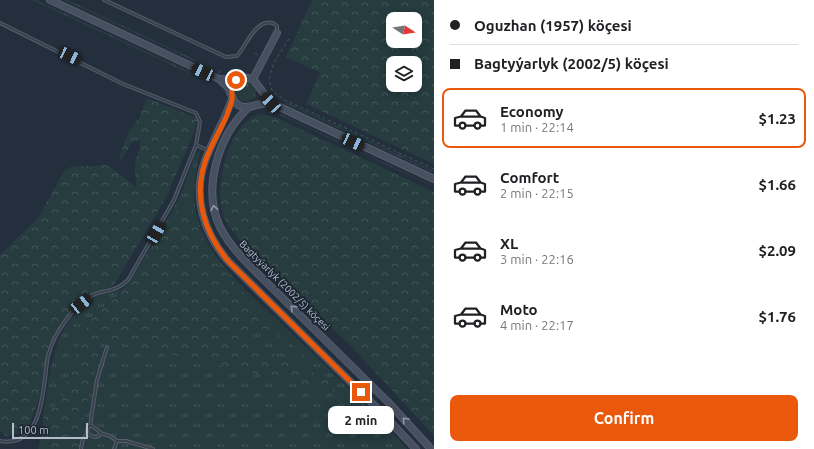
<!DOCTYPE html>
<meta charset="utf-8">
<style>
:root{--surface:#fff;--page:#f6f6f6;--text:#202124;--muted:#757577;--line:#e0e0e0;--accent:#ea580c}
body{margin:0;font-family:Ubuntu,sans-serif;background:var(--page);color:var(--text);height:100vh;display:flex;flex-direction:column;font-size:15px;white-space:nowrap}
*{box-sizing:border-box;margin:0}
p{font-size:13px;color:var(--muted)}
.icon{flex:none;width:22px;height:22px;fill:none;stroke:currentColor;stroke-width:2;stroke-linecap:round;stroke-linejoin:round}
.map{position:relative;flex:1;overflow:hidden}
.sheet{display:flex;flex-direction:column;background:var(--surface);width:380px}
.sheet>*{flex:none}
.guide{display:grid;align-content:center;height:88px;padding:0 16px;background:var(--surface)}
.needle{width:26px;rotate:102deg}
.tools{position:absolute;left:386px;top:12px;display:grid;gap:8px}
.tools a{display:grid;place-items:center;width:36px;height:36px;border-radius:8px;background:var(--surface);box-shadow:0 2px 10px #0003;font-size:20px}
.scale{position:absolute;left:12px;bottom:10px;width:76px;box-sizing:border-box;padding-left:4px;border:2px solid #b4bcc9;border-top:0;font-size:11px;line-height:14px;white-space:nowrap;color:#b4bcc9;-webkit-text-stroke:3px #1d2633;paint-order:stroke}
.end{position:absolute;width:18px;height:18px;margin:-9px;border:5px solid #ea580c;background:#fff;box-shadow:0 0 0 2px #fff}
.from{border-radius:50%}
.bubble{position:absolute;height:28px;border-radius:8px;background:var(--surface);box-shadow:0 2px 10px #0003;font-size:13px;font-weight:700;line-height:28px;text-align:center}
.car{position:absolute;width:12px;height:24px;margin:-12px -6px;border-radius:5px;box-shadow:0 0 3px 1px #0007;background:linear-gradient(#222 24%,#8ab4d8 0 40%,#222 0 76%,#8ab4d8 0 86%,#222 0)}
.guide b{display:flex;align-items:center;gap:14px;height:38px;font-size:15px}
.guide b+b{border-top:1px solid var(--line)}
.guide i{width:10px;height:10px;background:var(--text)}
ul{padding:0;list-style:none}
li{display:flex;align-items:center;gap:12px;height:60px;margin:0 8px 6px;padding:0 8px;border:2px solid transparent;border-radius:8px}
li div{flex:1}
li b{display:block;font-size:15px}
li em{font-style:normal;font-weight:700}
li.current{border-color:var(--accent)}
li>.icon{width:36px;height:36px;stroke-width:1.5}
.primary-button{display:flex;gap:8px;margin-top:auto;padding:8px 16px}
.primary-button a{flex:1;height:46px;border-radius:8px;background:var(--accent);color:#fff;font-size:16px;font-weight:700;line-height:46px;text-align:center}
main{display:flex;flex:1;min-height:0}
.map>svg:first-child{display:block}
.grass{fill:url(#grass-tufts)}
.forest{fill:url(#forest-crowns);fill-rule:evenodd}
.lines{fill:none;stroke-linecap:round;stroke-linejoin:round}
.lane-casing{stroke:#565f6c;stroke-width:4}
.secondary-casing{stroke:#565f6c;stroke-width:8}
.path{stroke:#44595c;stroke-width:1;stroke-dasharray:3 3;stroke-linecap:butt}
.lane{stroke:#38414e;stroke-width:2}
.secondary{stroke:#465061;stroke-width:6}
.oneway{stroke:#8e96a5}
.route{stroke:#ea580c;stroke-width:5}
.labels{text-anchor:middle;stroke-width:4;stroke-linejoin:round;paint-order:stroke}
.street-label{font-size:10px;fill:#b4bcc9;stroke:#1d2633}
</style>
<main>
<div class="map">
<svg width="434" height="449" viewBox="0 0 434 449">
<defs>
<pattern id="grass-tufts" width="24" height="20" patternUnits="userSpaceOnUse"><rect width="24" height="20" fill="#263c3f"/><path d="M3 7l-1-3M5 7V3M7 7l1-3M15 17l-1-3M17 17v-4M19 17l1-3" fill="none" stroke="#435659"/></pattern>
<pattern id="forest-crowns" width="20" height="18" patternUnits="userSpaceOnUse"><rect width="20" height="18" fill="#263c3f"/><path d="M2 6a3 3 0 1 1 6 0M12 15a3 3 0 1 1 6 0" fill="none" stroke="#435659"/></pattern>
</defs>
<rect width="100%" height="100%" fill="#242f3e"/>
<g class="grass">
<path d="M 32,0 L 36,0 L 209,81 L 208,82 Z"/>
<path d="M 64,0 L 68,0 L 215,69 L 214,70 Z"/>
<circle cx="246" cy="92" r="10"/>
<path d="M 284,101 L 434,171 L 434,173 L 283,102 Z"/>
<path d="M 278,113 L 434,186 L 434,187 L 278,114 Z"/>
<path d="M 201,149 C 194,177 190,202 201,229 C 216,267 252,295 281,323 C 324,364 367,405 407,449 L 76,449 L 102,338 L 335,392 L 335,387 L 330,381 L 246,340 L 252,336 L 258,328 C 280,331 292,343 308,358 L 309,357 C 276,324 237,291 210,253 C 202,242 194,209 188,203 L 171,214 L 183,190 L 195,154 Z"/>
<path d="M 124,288 L 116,298 L 91,318 L 80,342 L 61,402 L 43,415 C 51,372 51,326 92,299 C 101,293 113,293 124,288 Z"/>
</g>
<g class="forest">
<path d="M 312,0 L 434,0 L 434,164 L 306,104 L 320,73 L 286,57 ZM 393,19 L 415,19 L 415,41 L 393,41 ZM 393,63 L 415,63 L 415,85 L 393,85 Z"/>
<path d="M 147,98 L 194,117 L 197,120 L 194,132 L 168,194 L 114,285 L 86,296 L 57,330 L 49,346 L 39,400 L 30,423 L 21,433 L 5,436 L 0,430 L 0,255 L 39,217 L 62,174 L 70,167 L 106,165 L 112,168 L 136,187 C 137,179 134,173 135,165 C 136,156 141,150 140,140 L 132,142 L 121,161 L 119,158 L 128,133 L 139,118 Z"/>
<path d="M 260,114 L 277,118 L 434,192 L 434,436 L 353,348 L 241,242 C 234,232 225,224 222,211 C 215,184 229,121 260,114 Z"/>
<path d="M 188,203 C 195,209 201,241 210,253 C 238,291 276,324 309,357 L 308,359 C 292,344 280,331 258,328 L 252,336 L 246,340 L 330,381 L 335,386 L 335,392 L 102,339 L 76,449 L 38,449 L 43,427 L 43,415 L 61,401 L 80,342 L 91,318 L 116,298 L 130,281 L 171,214 Z"/>
</g>
<g class="lines">
<defs>
<g id="lane">
<path d="M 104,0 L 226,57 L 237,56 C 246,46 256,18 273,23 L 277,26 L 277,32"/>
<path d="M 0,23 L 123,84 L 196,113 L 200,122 L 196,145 L 208,150"/>
<path d="M 89,426 L 92,426 L 100,432 L 99,436 L 94,437 L 88,434 L 87,430 Z"/>
<path d="M 90,426 L 97,380 L 107,347"/>
<path d="M 100,433 L 110,436 L 117,441 L 126,441 L 153,449"/>
<path d="M 0,441 C 46,449 43,380 48,356 C 51,345 57,332 64,323 C 70,313 84,298 95,294 C 108,290 118,290 128,280 L 174,200 L 196,145"/>
<path d="M 81,449 L 83,439 L 87,434"/>
<path d="M 114,449 L 117,441"/>
</g>
<g id="secondary">
<path d="M 50,0 L 219,79"/>
<path d="M 253,79 L 277,33"/>
<path d="M 236,80 L 219,79 C 222,82 226,84 228,88 C 233,96 233,107 246,107 C 255,107 261,102 271,103 L 434,179"/>
<path d="M 234,83 L 242,77 L 253,79 L 271,103"/>
<path d="M 232,99 C 225,120 213,139 205,161 C 192,197 204,234 229,262 L 382,413 L 416,449"/>
<path d="M 249,107 C 218,135 202,189 220,227 C 228,243 240,256 252,268 L 388,402 L 431,449"/>
</g>
</defs>
<use href="#lane" class="lane-casing"/>
<use href="#secondary" class="secondary-casing"/>
<g class="path">
<path d="M 289,39 C 279,55 263,73 273,92 L 285,100 L 434,169"/>
<path d="M 255,53 L 259,56"/>
<path d="M 219,73 L 221,69"/>
<path d="M 270,113 L 271,109"/>
</g>
<use href="#lane" class="lane"/>
<use href="#secondary" class="secondary"/>
</g>
<defs><path id="oneway-chevron" d="M-2-3.5L2.5 0L-2 3.5" fill="none" stroke-width="1.6" stroke-linecap="round" stroke-linejoin="round"/></defs>
<g class="oneway">
<use href="#oneway-chevron" transform="translate(214 208) rotate(-101)"/>
<use href="#oneway-chevron" transform="translate(293 308) rotate(-136)"/>
<use href="#oneway-chevron" transform="translate(405 420) rotate(-133)"/>
</g>
<g class="lines">
<path class="route" d="M 236,80 C 229,88 233,92 232,100 C 231,105 228,110 227,115 C 220,131 210,146 205,162 C 193,199 205,234 229,262 L 361,392"/>
</g>
<g class="labels">
<g class="street-label">
<text transform="translate(285 285) rotate(45)" y="4">Bagtyýarlyk (2002/5) köçesi</text>
</g>
</g>
</svg>
<div class="tools">
<a><svg class="needle" viewBox="-14 -14 28 28"><path d="M0-13l5 13h-10z" fill="#e53935"/><path d="M0 13l5-13h-10z" fill="#757577"/></svg></a>
<a><svg class="icon" aria-label="layers" viewBox="0 0 24 24"><path d="M12 4l9 5-9 5-9-5zM3 14l9 5 9-5"/></svg></a>
</div>
<div class="scale">100 m</div>
<i class="end from" style="left:236px;top:80px"></i>
<i class="end" style="left:361px;top:392px"></i>
<div class="bubble" style="left:328px;top:406px;width:66px">2 min</div>
<i class="car" style="left:70px;top:56px;rotate:115deg"></i>
<i class="car" style="left:203px;top:72px;rotate:295deg"></i>
<i class="car" style="left:271px;top:103px;rotate:317deg"></i>
<i class="car" style="left:353px;top:142px;rotate:115deg"></i>
<i class="car" style="left:156px;top:233px;rotate:30deg"></i>
<i class="car" style="left:81px;top:304px;rotate:52deg"></i>
</div>
<section class="sheet">
<div class="guide">
<b><i class="from"></i>Oguzhan (1957) köçesi</b>
<b><i></i>Bagtyýarlyk (2002/5) köçesi</b>
</div>
<ul>
<li class="current"><svg class="icon" aria-label="car" viewBox="0 0 24 24"><path d="M5 17H2v-5l4-1 3-4h7l3 4 3 1v5h-3M9 17h6M6 11h13"/><circle cx="7" cy="17" r="2"/><circle cx="17" cy="17" r="2"/></svg><div><b>Economy</b><p>1 min · 22:14</p></div><em>$1.23</em></li>
<li><svg class="icon" aria-label="car" viewBox="0 0 24 24"><path d="M5 17H2v-5l4-1 3-4h7l3 4 3 1v5h-3M9 17h6M6 11h13"/><circle cx="7" cy="17" r="2"/><circle cx="17" cy="17" r="2"/></svg><div><b>Comfort</b><p>2 min · 22:15</p></div><em>$1.66</em></li>
<li><svg class="icon" aria-label="car" viewBox="0 0 24 24"><path d="M5 17H2v-5l4-1 3-4h7l3 4 3 1v5h-3M9 17h6M6 11h13"/><circle cx="7" cy="17" r="2"/><circle cx="17" cy="17" r="2"/></svg><div><b>XL</b><p>3 min · 22:16</p></div><em>$2.09</em></li>
<li><svg class="icon" aria-label="car" viewBox="0 0 24 24"><path d="M5 17H2v-5l4-1 3-4h7l3 4 3 1v5h-3M9 17h6M6 11h13"/><circle cx="7" cy="17" r="2"/><circle cx="17" cy="17" r="2"/></svg><div><b>Moto</b><p>4 min · 22:17</p></div><em>$1.76</em></li>
</ul>
<div class="primary-button"><a>Confirm</a></div>
</section>
</main>
